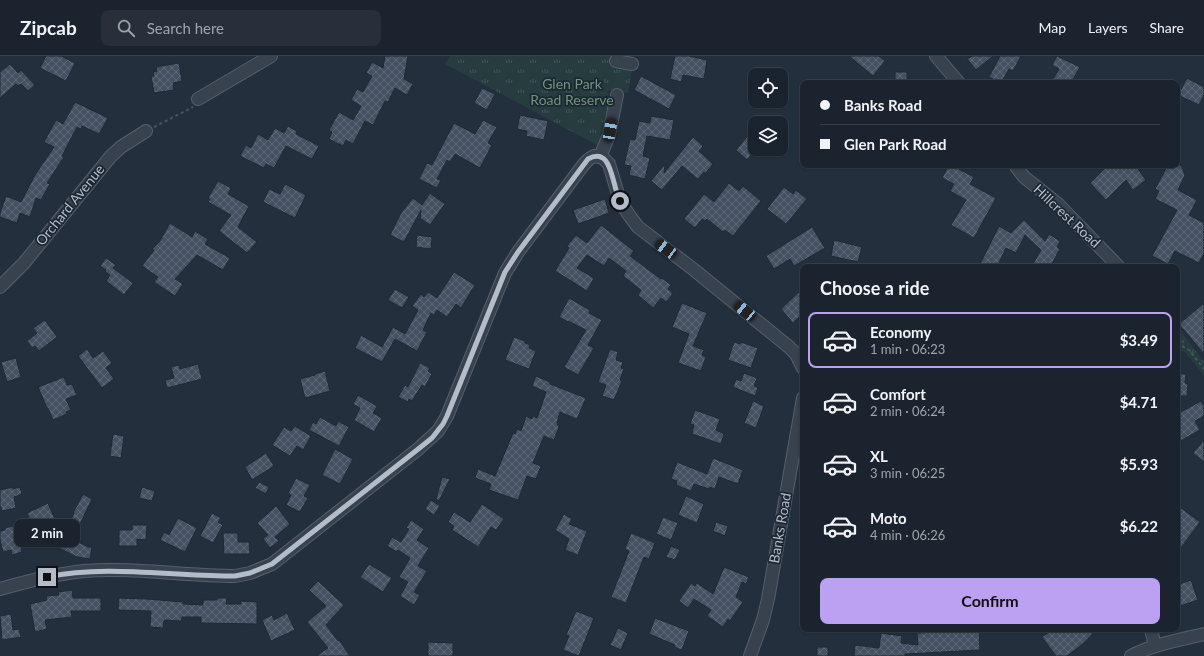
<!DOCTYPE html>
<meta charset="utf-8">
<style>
:root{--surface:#1b232e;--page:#282f3a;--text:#f1f3f6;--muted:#a0a4aa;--line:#39404a;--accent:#bca0f2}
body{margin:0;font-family:Lato,sans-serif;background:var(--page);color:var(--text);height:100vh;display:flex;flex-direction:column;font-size:15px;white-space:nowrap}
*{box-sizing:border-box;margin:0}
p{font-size:13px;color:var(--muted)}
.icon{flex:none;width:22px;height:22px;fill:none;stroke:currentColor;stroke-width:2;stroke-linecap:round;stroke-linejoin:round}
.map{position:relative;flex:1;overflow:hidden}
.panel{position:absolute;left:800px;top:208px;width:380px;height:368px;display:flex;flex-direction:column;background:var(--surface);border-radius:8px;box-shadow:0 1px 3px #0004,0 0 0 1px var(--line)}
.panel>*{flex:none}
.banner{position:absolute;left:800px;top:24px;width:380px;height:88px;border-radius:8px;box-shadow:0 1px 3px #0004,0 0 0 1px var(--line);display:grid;align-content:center;height:88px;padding:0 20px;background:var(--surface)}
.tools{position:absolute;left:748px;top:12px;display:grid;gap:8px}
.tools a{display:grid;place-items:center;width:40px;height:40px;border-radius:8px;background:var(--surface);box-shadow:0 1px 3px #0004,0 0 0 1px var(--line);font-size:20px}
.end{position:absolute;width:18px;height:18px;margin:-9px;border:5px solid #b4bcc9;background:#111;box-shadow:0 0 0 2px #111}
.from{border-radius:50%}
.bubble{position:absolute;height:28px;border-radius:8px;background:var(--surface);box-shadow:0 1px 3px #0004,0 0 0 1px var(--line);font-size:13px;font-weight:700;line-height:28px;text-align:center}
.car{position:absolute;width:12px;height:24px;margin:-12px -6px;border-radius:5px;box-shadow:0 0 3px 1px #0007;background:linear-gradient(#222 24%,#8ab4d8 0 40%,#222 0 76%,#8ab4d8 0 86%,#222 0)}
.banner b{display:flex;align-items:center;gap:14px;height:38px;font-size:15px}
.banner b+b{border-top:1px solid var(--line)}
.banner i{width:10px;height:10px;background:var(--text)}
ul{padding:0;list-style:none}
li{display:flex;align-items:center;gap:12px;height:56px;margin:0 8px 6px;padding:0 12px;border:2px solid transparent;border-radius:8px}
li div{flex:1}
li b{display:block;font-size:15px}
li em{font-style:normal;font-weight:700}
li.active{border-color:var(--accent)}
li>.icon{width:36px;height:36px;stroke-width:1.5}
h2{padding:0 20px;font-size:18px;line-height:48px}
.primary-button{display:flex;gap:8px;margin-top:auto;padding:8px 20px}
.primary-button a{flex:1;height:46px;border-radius:8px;background:var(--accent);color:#111;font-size:16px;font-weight:700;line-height:46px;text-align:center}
header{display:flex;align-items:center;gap:24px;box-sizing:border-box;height:56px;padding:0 20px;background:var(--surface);border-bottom:1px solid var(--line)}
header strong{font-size:19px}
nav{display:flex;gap:22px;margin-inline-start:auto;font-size:14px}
.search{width:280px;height:36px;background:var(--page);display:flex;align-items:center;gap:10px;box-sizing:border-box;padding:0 14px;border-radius:8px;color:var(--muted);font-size:15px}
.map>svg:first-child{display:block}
.park{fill:url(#park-tufts)}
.building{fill:url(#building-cross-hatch);stroke:#1f2835}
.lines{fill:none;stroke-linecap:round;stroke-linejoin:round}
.minor-casing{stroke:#565f6c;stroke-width:14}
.path{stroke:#44595c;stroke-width:2;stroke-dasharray:3 3;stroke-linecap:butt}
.minor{stroke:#38414e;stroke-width:12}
.route{stroke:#b4bcc9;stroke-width:5}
.labels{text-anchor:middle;stroke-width:3.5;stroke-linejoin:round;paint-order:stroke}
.park-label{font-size:14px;fill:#6b9a76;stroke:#1d2633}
.street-label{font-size:14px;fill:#b4bcc9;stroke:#1d2633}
</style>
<header>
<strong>Zipcab</strong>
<div class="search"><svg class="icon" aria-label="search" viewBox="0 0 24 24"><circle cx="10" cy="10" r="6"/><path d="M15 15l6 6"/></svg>Search here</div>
<nav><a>Map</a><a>Layers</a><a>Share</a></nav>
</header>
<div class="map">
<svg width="1204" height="600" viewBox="0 0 1204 600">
<defs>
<pattern id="park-tufts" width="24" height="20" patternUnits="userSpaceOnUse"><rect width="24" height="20" fill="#263c3f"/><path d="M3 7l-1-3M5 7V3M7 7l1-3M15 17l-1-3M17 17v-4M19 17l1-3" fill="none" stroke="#435659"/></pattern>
<pattern id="building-cross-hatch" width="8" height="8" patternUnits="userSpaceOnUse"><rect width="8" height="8" fill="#455162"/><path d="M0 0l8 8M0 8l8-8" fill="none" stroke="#5d6877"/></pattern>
</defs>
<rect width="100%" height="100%" fill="#242f3e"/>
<g class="park">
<path d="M 450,0 L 621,0 L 632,12 L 628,37 L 609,34 L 607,42 L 611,44 L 607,77 L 599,90 L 445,8 Z"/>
<path d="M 1177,270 L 1204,306 L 1204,319 L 1184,295 L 1177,294 Z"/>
</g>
<g class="building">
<path d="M 46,0 L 61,0 L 75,7 L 66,25 L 40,12 Z"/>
<path d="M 385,0 L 408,0 L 404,23 L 413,28 L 407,39 L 395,32 L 388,46 L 385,45 L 373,69 L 365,65 L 353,88 L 346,84 L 343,90 L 329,83 L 332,76 L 329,74 L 339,56 L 353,64 L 361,50 L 351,44 L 357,33 L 363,36 L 372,20 L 366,17 L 372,6 L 383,12 Z"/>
<path d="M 675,0 L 689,0 L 707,4 L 704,23 L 683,19 L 681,26 L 670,23 Z"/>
<path d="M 849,0 L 879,0 L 885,5 L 873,20 Z"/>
<path d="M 972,0 L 993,0 L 976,14 L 967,3 Z"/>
<path d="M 1000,0 L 1021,0 L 1013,15 L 1009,13 L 1001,27 L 989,21 Z"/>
<path d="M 1057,0 L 1080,11 L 1071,27 L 1051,27 L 1059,13 L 1052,9 Z"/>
<path d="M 179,7 L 182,25 L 173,27 L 174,34 L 154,37 L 151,20 L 154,20 L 153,16 L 157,15 L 156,11 Z"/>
<path d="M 10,8 L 18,17 L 21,14 L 35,29 L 28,35 L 21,28 L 18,30 L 16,28 L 0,42 L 0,16 Z"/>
<rect x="895" y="16" width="12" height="11"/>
<path d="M 641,20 L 676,39 L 669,53 L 634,34 Z"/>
<path d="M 1187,22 L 1204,31 L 1204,39 L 1199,49 L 1178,39 Z"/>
<path d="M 482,32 L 495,38 L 487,54 L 474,47 Z"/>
<path d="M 75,46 L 108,62 L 99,78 L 82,70 L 81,73 L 77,71 L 62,100 L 64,101 L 47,127 L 50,128 L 41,144 L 36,142 L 30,161 L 20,157 L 17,167 L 0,161 L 0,157 L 6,140 L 21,146 L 35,119 L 54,91 L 44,86 L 56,64 L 63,68 Z"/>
<path d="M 520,59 L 548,65 L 544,84 L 526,80 L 527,75 L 517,73 Z"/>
<path d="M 651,60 L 674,64 L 670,84 L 647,80 L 643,100 L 650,102 L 645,123 L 629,119 L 631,110 L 624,109 L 630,83 L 635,84 L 639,65 L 650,67 Z"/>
<path d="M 483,64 L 497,71 L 488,87 L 492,89 L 480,112 L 455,98 L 450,106 L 447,104 L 437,123 L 441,124 L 437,132 L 419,123 L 427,107 L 432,109 L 454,67 L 475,78 Z"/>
<path d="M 288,70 L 297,75 L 296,78 L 319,90 L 312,103 L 286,90 L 274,112 L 266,108 L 264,112 L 240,100 L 246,89 L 251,92 L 258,78 L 268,84 L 275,72 L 284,77 Z"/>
<path d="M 755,71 L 755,94 L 747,104 L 736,94 Z"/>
<path d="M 693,81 L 703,90 L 699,95 L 713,108 L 705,118 L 704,116 L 698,123 L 682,110 L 662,134 L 651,125 L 665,108 L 664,117 Z"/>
<path d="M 949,109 L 951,109 L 974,121 L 970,128 L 996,142 L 974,182 L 951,169 L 966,144 L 950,135 L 954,128 L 942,122 Z"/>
<path d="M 1108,109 L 1135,109 L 1146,124 L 1133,134 L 1126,124 L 1106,144 L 1090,127 Z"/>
<path d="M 1168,109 L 1181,109 L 1185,119 L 1178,134 L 1197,144 L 1189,159 L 1204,167 L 1204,197 L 1199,207 L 1175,195 L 1168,208 L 1152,200 L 1177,154 L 1155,143 L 1159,135 L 1155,133 Z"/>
<path d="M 218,125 L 231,132 L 228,138 L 249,150 L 238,171 L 257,186 L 247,197 L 219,175 L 231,159 L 208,146 L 210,143 L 208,142 Z"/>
<path d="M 729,127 L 739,135 L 743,130 L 761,145 L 733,180 L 725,174 L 723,176 L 707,163 L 705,165 L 702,163 L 695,172 L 684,163 L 704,138 L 714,146 Z"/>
<path d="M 285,128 L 306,139 L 295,162 L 263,146 L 269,133 L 280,138 Z"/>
<path d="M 784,131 L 793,138 L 796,134 L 807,143 L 786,168 L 767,153 Z"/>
<path d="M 430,137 L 445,148 L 430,169 L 420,162 L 421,154 L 404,186 L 390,179 L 401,157 L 413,142 L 422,149 Z"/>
<path d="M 605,143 L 609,157 L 578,168 L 573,154 Z"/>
<path d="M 1024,164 L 1045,185 L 1049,178 L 1060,185 L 1057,191 L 1060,193 L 1050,211 L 1031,211 L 1041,194 L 1025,179 L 1016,197 L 1006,192 L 997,211 L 986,211 L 980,208 L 999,170 L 1011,177 Z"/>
<path d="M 170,167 L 192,181 L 195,175 L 208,183 L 205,188 L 230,202 L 223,214 L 197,199 L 175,223 L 183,228 L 175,240 L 154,226 L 158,221 L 142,210 L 154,194 L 152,193 L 160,185 Z"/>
<path d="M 601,169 L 634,195 L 630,200 L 661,223 L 662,222 L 671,229 L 668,233 L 672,236 L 672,239 L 666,246 L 661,242 L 653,252 L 638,239 L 641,234 L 623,220 L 626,215 L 609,202 L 604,210 L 587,199 L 577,212 L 594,222 L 587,235 L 555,215 L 569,192 L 567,190 L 576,179 L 587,187 Z"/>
<path d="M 812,171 L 825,192 L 794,210 L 790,203 L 774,213 L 766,200 Z"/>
<path d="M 417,179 L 432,181 L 431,193 L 416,191 Z"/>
<path d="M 834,184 L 862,191 L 858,206 L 831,200 Z"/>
<path d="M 106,202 L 116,209 L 113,212 L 133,227 L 124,239 L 106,225 L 110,219 L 105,216 L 106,214 L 100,210 Z"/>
<path d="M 454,216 L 475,229 L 461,252 L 456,248 L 447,261 L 437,254 L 434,259 L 431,257 L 423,274 L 427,276 L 417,295 L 395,283 L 382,306 L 355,292 L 361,279 L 382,291 L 393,271 L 405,278 L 418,254 L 412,250 L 421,238 L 424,241 L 428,236 L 437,242 Z"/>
<path d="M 803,232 L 803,257 L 793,267 L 781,253 Z"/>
<path d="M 395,233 L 409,241 L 402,252 L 388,244 Z"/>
<path d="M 569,242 L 590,254 L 589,257 L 602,264 L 588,289 L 594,292 L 578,319 L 564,311 L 586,274 L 568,265 L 568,266 L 559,261 Z"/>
<path d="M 682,247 L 707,257 L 693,290 L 704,294 L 702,299 L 706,301 L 701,315 L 678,307 L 689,278 L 672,271 Z"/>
<path d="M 1204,247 L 1204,298 L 1179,268 Z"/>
<path d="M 45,264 L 57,281 L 39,295 L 35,290 L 32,292 L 27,285 L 37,277 L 33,272 Z"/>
<path d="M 514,281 L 525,285 L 525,287 L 530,289 L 529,292 L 536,295 L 529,313 L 505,304 Z"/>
<path d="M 734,286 L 740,288 L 741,286 L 758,292 L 751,312 L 728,304 Z"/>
<path d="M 87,293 L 93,302 L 103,295 L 112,307 L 106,312 L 114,323 L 102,332 L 78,300 Z"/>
<path d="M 610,293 L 618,296 L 616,304 L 623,306 L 621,312 L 624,313 L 620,324 L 622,325 L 614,344 L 602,340 L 606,329 L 598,326 Z"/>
<path d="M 16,302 L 21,321 L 7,326 L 1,306 Z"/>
<path d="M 420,307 L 430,312 L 428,315 L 432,318 L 425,331 L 422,329 L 412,345 L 409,343 L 408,346 L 398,341 L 405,329 L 408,331 Z"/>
<path d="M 198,308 L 202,323 L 167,332 L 165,324 L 174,322 L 171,311 L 179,309 L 180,313 Z"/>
<path d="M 325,315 L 330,335 L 305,342 L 300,323 L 315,319 L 315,318 Z"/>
<path d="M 744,317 L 757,322 L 754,330 L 758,332 L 755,340 L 733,331 L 736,323 L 741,325 Z"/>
<path d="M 1177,318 L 1186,318 L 1185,327 L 1188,328 L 1187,340 L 1177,340 Z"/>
<path d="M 536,320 L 550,326 L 550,328 L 586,342 L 577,363 L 560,356 L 557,367 L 559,371 L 554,384 L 544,380 L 533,407 L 541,410 L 536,423 L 527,420 L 518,444 L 489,434 L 491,428 L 475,422 L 478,413 L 495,420 L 513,377 L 515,378 L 517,373 L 521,375 L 526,360 L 532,363 L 533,360 L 537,362 L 546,336 L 532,330 Z"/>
<path d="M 64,321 L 67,329 L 72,328 L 77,339 L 66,343 L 71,354 L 66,356 L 67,358 L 53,364 L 48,352 L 47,352 L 38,331 Z"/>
<path d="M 358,339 L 377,350 L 373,357 L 382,362 L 374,376 L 354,364 L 360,352 L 353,348 Z"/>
<path d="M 753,345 L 764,350 L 756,372 L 744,367 Z"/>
<path d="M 1201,345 L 1204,351 L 1204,360 L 1195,365 L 1200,374 L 1177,387 L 1177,358 Z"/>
<path d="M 695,354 L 720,363 L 716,374 L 724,378 L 721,388 L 692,378 L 694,369 L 690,368 Z"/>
<path d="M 320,361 L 336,370 L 338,365 L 349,371 L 339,390 L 309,374 L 313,366 L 316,368 Z"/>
<path d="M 295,370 L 311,380 L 303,394 L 297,390 L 290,400 L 272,389 L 284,371 L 291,375 Z"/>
<path d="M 113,378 L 124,380 L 121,402 L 110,400 Z"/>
<path d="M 1204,384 L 1204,406 L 1193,397 Z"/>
<path d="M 335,393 L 353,403 L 340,428 L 322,419 Z"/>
<path d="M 266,397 L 274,410 L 252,424 L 245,411 Z"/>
<path d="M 713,402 L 743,414 L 738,428 L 719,421 L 715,433 L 710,431 L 709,433 L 694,428 L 691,435 L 676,429 L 677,425 L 671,423 L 677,406 L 707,418 Z"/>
<path d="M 442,421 L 450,423 L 439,445 L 436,443 Z"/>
<path d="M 296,422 L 310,429 L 304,440 L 308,442 L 300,456 L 286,449 L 291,439 L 288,437 Z"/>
<path d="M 259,426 L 269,431 L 266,438 L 255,432 Z"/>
<path d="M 13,431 L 13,433 L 20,431 L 22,438 L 14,441 L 16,452 L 2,455 L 1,451 L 0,451 L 0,434 Z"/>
<path d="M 142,431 L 155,435 L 152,445 L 139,442 Z"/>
<path d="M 83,438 L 92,443 L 73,483 L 88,491 L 92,491 L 90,503 L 77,501 L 57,491 L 74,457 L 73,457 Z"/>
<path d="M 686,440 L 704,448 L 697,467 L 678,459 Z"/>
<path d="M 431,444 L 440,450 L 434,459 L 425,453 Z"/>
<path d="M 48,447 L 60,475 L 40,485 L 27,457 Z"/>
<path d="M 482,448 L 504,463 L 496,474 L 491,471 L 478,491 L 452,474 L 454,470 L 448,466 L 454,456 L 470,466 Z"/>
<path d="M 1177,449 L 1200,466 L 1177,497 Z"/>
<path d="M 276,450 L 290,468 L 275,481 L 279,485 L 270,492 L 263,483 L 268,479 L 257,467 Z"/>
<path d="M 212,457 L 221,462 L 218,466 L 223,469 L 213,487 L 200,480 Z"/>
<path d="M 564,458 L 572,463 L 569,468 L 587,475 L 578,499 L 565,494 L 569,483 L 555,474 Z"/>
<path d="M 663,461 L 678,467 L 671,484 L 656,478 Z"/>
<path d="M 178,462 L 197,472 L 185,496 L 160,484 L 164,476 L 169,479 Z"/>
<path d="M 411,464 L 424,473 L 417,484 L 429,492 L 418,510 L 427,515 L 414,536 L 420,539 L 414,549 L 400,540 L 408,526 L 399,521 L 410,502 L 398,494 L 397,496 L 387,490 L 392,481 L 401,486 L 409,473 L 406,472 Z"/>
<path d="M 716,466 L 728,470 L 725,480 L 713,475 Z"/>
<path d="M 20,468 L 26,491 L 21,492 L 22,496 L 12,499 L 11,494 L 3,496 L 0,484 L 0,475 L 5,474 L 5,472 Z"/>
<path d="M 132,469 L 147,469 L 146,484 L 137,483 L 137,490 L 119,490 L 119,474 L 132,474 Z"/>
<path d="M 223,477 L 238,477 L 238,486 L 249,486 L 250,498 L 224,498 Z"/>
<path d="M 631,477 L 655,487 L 649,503 L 644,501 L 626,547 L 611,541 L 629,495 L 625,493 Z"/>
<path d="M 671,490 L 680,494 L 675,504 L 666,501 Z"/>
<path d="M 369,508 L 392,522 L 383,536 L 360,521 Z"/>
<path d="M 724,511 L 749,521 L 746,528 L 742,526 L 736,541 L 743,546 L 730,565 L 728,563 L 723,571 L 707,560 L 711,554 L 694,543 L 688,552 L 679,545 L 691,527 L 695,530 L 697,527 L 713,538 Z"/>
<path d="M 1191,524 L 1198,544 L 1177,551 L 1177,529 Z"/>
<path d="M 318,525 L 344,549 L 326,569 L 338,585 L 339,584 L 350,600 L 316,600 L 328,592 L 307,566 L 326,550 L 309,534 Z"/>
<path d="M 72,534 L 73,542 L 101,542 L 101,555 L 71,555 L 72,561 L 45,564 L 47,573 L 35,576 L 30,548 L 47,544 L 46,540 L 59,539 L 58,536 Z"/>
<path d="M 119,542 L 147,543 L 183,546 L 183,548 L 203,549 L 203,544 L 217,544 L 217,542 L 227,542 L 226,548 L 241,548 L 241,545 L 257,546 L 257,568 L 201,567 L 201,561 L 182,561 L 181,565 L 164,564 L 163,572 L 150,571 L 151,555 L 118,554 Z"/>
<path d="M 576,555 L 594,562 L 579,600 L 563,594 L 569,580 L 566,579 Z"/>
<path d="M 287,557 L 295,574 L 271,585 L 262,564 L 272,559 L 274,564 Z"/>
<path d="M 11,558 L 13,574 L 19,573 L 21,581 L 2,584 L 0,560 Z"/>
<path d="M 655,562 L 689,575 L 682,594 L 674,591 L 675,589 L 649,578 Z"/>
<path d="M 618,572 L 628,577 L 621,594 L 610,589 Z"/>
<path d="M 939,573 L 979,573 L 980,594 L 905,598 L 905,600 L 854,600 L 855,589 L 879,592 L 881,577 L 902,580 L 901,587 L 918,589 L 917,577 L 939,576 Z"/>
<path d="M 1053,573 L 1097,573 L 1084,587 L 1067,600 L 1056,600 L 1042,581 Z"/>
<path d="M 428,586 L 453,587 L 453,600 L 428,600 Z"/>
<rect x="817" y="591" width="11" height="9"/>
</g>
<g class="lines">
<defs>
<g id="minor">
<path d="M 936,0 L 959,27"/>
<path d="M 616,5 L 632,8"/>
<path d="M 198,43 L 271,0"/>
<path d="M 600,101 L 609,79 L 617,39"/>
<path d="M 1015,109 L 1024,121 L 1058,148 L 1119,211"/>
<path d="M 0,231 L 24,207 L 111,100 L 121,91 L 146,75"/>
<path d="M 0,533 C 28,525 55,518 84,515 C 134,511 185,520 235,520 L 250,517 L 272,508 L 417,394 L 438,375 L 447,360 L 505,217 L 518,196 L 584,108 L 589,103 L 594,100 L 600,101 L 604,103 L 609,108 L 620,145 L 629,159 L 638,171 L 693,213 L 789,291 L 796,298 L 803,312"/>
<path d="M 1151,573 L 1155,590"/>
<path d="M 750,600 L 763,564 L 768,543 L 803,342"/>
<path d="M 1131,600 C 1154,588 1179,584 1204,578"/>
</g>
</defs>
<use href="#minor" class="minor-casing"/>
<g class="path">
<path d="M 154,71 L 193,51"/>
<path d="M 1177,287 L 1189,294 L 1204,313"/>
</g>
<use href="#minor" class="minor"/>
</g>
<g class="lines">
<path class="route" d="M 47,521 C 109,508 172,521 235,520 L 250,517 L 272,508 L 417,394 L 432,382 L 443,368 L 447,360 L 505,216 L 518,196 L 588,103 C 608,92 611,117 615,130 C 616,135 618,140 620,145"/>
</g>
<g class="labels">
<g class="park-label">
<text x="572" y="33">Glen Park<tspan x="572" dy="16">Road Reserve</tspan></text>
</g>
<g class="street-label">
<text transform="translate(70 149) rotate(-51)" y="5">Orchard Avenue</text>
<text transform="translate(1067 160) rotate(43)" y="5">Hillcrest Road</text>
<text transform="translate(780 472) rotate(-80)" y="5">Banks Road</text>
</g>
</g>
</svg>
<div class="tools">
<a><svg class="icon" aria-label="locate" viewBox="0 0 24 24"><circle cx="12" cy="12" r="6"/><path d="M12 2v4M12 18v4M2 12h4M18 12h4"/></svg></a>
<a><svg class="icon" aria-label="layers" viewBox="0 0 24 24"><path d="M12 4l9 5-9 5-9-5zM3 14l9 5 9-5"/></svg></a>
</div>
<i class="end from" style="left:620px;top:145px"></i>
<i class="end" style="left:47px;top:521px"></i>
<div class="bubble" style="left:14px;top:463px;width:66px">2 min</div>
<i class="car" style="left:610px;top:74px;rotate:10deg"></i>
<i class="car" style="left:666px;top:193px;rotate:306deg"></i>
<i class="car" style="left:745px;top:255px;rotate:309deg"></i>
<div class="banner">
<b><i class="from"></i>Banks Road</b>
<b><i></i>Glen Park Road</b>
</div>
<section class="panel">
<h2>Choose a ride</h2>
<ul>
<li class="active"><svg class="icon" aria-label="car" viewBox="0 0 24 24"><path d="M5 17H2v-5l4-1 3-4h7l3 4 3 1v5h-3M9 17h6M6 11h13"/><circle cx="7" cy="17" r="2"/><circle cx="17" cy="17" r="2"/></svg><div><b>Economy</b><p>1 min · 06:23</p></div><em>$3.49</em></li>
<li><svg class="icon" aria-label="car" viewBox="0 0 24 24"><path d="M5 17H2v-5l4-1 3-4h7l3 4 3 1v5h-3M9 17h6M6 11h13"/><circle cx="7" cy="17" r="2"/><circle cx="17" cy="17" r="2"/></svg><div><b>Comfort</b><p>2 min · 06:24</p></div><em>$4.71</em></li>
<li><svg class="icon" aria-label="car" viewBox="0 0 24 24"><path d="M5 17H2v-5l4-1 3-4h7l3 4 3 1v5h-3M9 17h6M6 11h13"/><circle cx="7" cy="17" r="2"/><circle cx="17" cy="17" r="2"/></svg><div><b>XL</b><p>3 min · 06:25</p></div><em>$5.93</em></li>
<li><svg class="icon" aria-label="car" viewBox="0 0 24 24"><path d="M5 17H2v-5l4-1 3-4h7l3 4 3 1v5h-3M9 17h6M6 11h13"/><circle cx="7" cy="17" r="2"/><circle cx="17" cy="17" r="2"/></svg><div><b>Moto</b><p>4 min · 06:26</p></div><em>$6.22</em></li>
</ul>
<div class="primary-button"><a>Confirm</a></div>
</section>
</div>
